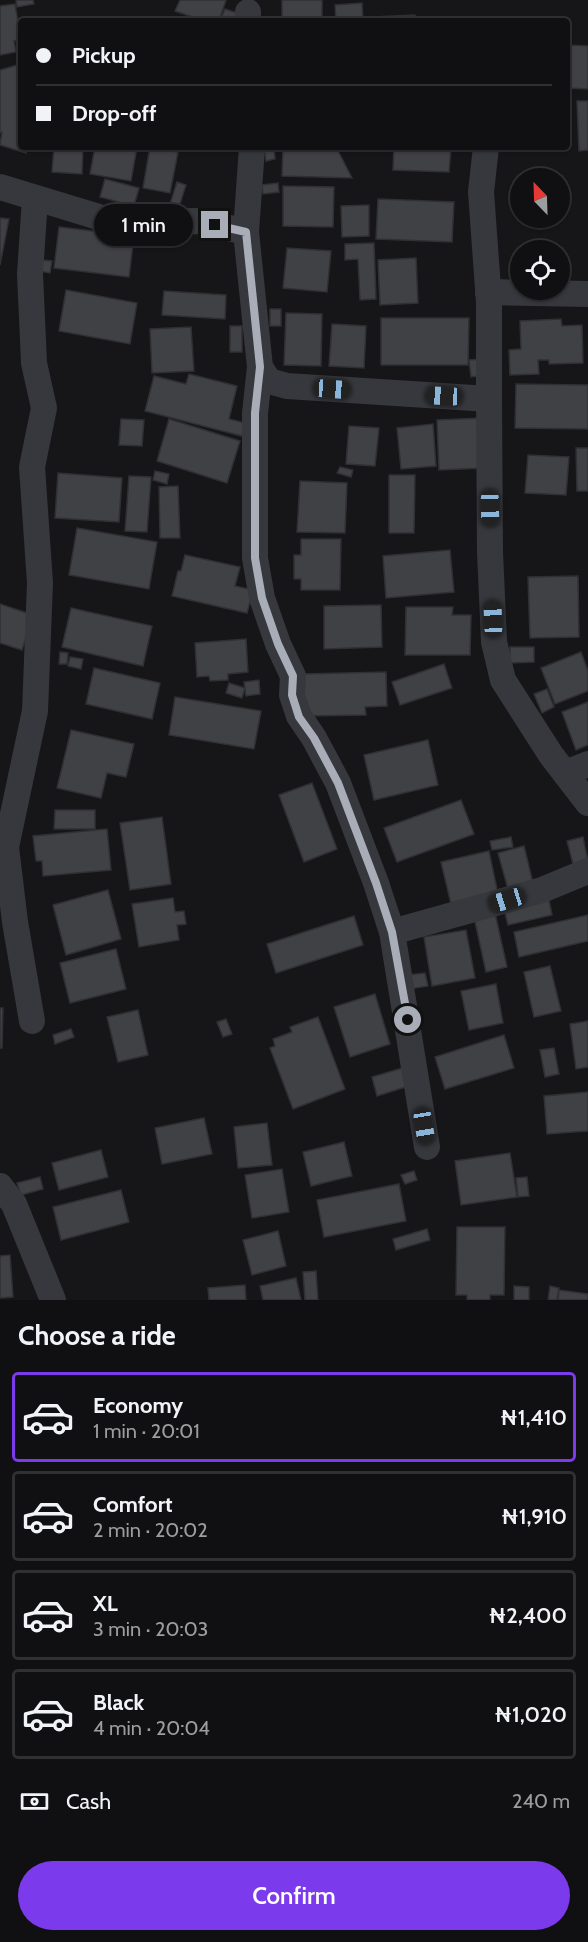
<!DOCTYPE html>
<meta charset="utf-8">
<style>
:root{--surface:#101012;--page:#1e1e20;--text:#f1f3f6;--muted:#9c9d9f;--line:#303032;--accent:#7c3aed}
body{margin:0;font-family:Cabin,sans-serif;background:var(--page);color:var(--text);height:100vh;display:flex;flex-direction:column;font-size:22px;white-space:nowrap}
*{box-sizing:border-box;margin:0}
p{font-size:20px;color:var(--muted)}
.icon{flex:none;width:33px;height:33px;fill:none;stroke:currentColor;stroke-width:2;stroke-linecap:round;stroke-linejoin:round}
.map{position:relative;height:1300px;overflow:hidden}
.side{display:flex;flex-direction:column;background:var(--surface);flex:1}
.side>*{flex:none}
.banner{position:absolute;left:18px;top:18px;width:552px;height:132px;border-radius:6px;box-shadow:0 2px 4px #0004,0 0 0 2px var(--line);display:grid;align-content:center;height:132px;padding:0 18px;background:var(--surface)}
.needle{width:39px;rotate:337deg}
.tools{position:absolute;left:510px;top:168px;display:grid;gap:12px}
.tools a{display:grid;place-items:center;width:60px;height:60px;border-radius:50%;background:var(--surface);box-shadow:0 2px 4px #0004,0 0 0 2px var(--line);font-size:30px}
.end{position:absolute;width:27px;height:27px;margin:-14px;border:8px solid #a8adb8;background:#111;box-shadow:0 0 0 3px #111}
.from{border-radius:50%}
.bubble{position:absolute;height:42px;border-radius:21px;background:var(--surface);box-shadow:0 2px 4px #0004,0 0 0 2px var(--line);font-size:20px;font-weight:600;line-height:42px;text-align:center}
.car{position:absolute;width:18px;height:36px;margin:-18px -9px;border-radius:8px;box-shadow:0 0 4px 2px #0007;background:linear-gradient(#222 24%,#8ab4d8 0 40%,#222 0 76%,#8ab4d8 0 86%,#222 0)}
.banner b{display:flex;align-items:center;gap:21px;height:57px;font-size:22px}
.banner b+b{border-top:2px solid var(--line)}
.banner i{width:15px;height:15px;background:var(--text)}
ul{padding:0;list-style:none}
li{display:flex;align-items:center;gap:18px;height:90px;margin:0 12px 9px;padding:0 6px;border:3px solid var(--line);border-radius:6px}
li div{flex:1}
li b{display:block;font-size:22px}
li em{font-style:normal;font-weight:600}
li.selected{border-color:var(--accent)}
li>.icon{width:54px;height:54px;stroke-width:1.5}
h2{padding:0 18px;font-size:27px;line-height:72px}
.pay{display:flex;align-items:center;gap:15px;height:66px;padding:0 18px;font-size:22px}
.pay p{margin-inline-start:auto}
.primary-button{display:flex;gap:12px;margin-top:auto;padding:12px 18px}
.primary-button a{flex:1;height:69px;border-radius:36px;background:var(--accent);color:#fff;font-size:24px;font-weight:600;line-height:69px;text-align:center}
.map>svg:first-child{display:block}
.building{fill:#404145;stroke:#303034;stroke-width:1.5}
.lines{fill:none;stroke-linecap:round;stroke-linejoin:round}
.street{stroke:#37383d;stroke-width:26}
.route{stroke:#a8adb8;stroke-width:8}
</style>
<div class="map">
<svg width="588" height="1300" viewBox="0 0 588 1300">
<rect width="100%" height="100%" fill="#161618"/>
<g class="building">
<path d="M 16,0 L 33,0 L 34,4 L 17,7 Z"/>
<path d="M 180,0 L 226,0 L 219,21 L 204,21 L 175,11 Z"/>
<rect x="282" y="0" width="40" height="18"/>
<path d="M 362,3 L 363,21 L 336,21 L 335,5 Z"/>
<path d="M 15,4 L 21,40 L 14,41 L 16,52 L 0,55 L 0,6 Z"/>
<path d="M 225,9 L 240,14 L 237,21 L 220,21 Z"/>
<path d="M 415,15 L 415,21 L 373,21 L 373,17 Z"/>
<path d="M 567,45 L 588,46 L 588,89 L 567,88 Z"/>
<path d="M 21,64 L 21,128 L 16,129 L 21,130 L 21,147 L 28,147 L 26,153 L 0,145 L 2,132 L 0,133 L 0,70 Z"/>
<path d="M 577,101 L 588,101 L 588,150 L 579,151 Z"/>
<path d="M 54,147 L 83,147 L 82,174 L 52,172 Z"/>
<path d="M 95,147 L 137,147 L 131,181 L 90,174 Z"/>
<path d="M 150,147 L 178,152 L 170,193 L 143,188 Z"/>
<path d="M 264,147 L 274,147 L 275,159 L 266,161 Z"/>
<path d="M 283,147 L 336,147 L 352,178 L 282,176 Z"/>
<path d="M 394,147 L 451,147 L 449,172 L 393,170 Z"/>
<path d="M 105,179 L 139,188 L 134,206 L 100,197 Z"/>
<path d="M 177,182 L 186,185 L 179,207 L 170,204 Z"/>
<path d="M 278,183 L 279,192 L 263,194 L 262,185 Z"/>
<path d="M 283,186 L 334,187 L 333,227 L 283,226 Z"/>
<path d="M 378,199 L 454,202 L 452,242 L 376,239 Z"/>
<path d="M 369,205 L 369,236 L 342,237 L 341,206 Z"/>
<path d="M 0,218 L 9,219 L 0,265 Z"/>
<path d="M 59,227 L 134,236 L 129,277 L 54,268 Z"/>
<path d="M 374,243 L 376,299 L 360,300 L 358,259 L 345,260 L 345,244 Z"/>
<path d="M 287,248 L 331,251 L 327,292 L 283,288 Z"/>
<path d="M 416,258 L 418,303 L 380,305 L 378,260 Z"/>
<path d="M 41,260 L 52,261 L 50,273 L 39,271 Z"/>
<path d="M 66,290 L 137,303 L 130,344 L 59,331 Z"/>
<path d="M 164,291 L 226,295 L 225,319 L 162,315 Z"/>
<rect x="270" y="309" width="11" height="17"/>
<path d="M 286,313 L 322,314 L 321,366 L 284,365 Z"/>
<path d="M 381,318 L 469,318 L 468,365 L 381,365 Z"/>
<path d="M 561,319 L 562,326 L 582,325 L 583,363 L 549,364 L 549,360 L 538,360 L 539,374 L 510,375 L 509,350 L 521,349 L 520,321 Z"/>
<path d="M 332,324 L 366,326 L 364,368 L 329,366 Z"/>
<rect x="230" y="326" width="12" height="26"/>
<path d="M 191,327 L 194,371 L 152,373 L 150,329 Z"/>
<path d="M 484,359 L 485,375 L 471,377 L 469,360 Z"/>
<path d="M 189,374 L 237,386 L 229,419 L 245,423 L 242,436 L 145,411 L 154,376 L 186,384 Z"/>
<path d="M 516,384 L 588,385 L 588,429 L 515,428 Z"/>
<path d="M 482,418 L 484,468 L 439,470 L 437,420 Z"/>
<path d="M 121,419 L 144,420 L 142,446 L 119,445 Z"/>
<path d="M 169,419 L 240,441 L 227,483 L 157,461 Z"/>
<path d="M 433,424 L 436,466 L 401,469 L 397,428 Z"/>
<path d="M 349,426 L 379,428 L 375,466 L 346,464 Z"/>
<path d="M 576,448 L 588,448 L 588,491 L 577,491 Z"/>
<path d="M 528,455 L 569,457 L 566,495 L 525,493 Z"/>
<path d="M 340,467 L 353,470 L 351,477 L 337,473 Z"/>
<path d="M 155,471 L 169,474 L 167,484 L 153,480 Z"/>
<path d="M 58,473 L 122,478 L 119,522 L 55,518 Z"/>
<path d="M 389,475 L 415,475 L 414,533 L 389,533 Z"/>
<path d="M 129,476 L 151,477 L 147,532 L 125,531 Z"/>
<path d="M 300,481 L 347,483 L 345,533 L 297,532 Z"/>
<path d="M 178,486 L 180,538 L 160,538 L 159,487 Z"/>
<path d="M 77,528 L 157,542 L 149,589 L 69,575 Z"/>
<path d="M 301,539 L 341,539 L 340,590 L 301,590 L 301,579 L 294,579 L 294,555 L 301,555 Z"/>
<path d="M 450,550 L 454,592 L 386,598 L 383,556 Z"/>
<path d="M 185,555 L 240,567 L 235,586 L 253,590 L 247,613 L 172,596 L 178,571 L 181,571 Z"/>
<path d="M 578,576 L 579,637 L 530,638 L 528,577 Z"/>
<path d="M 0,604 L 33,615 L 22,650 L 0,643 Z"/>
<path d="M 381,605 L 382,647 L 324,649 L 324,606 Z"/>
<path d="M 406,607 L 453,607 L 452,615 L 471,615 L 470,655 L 405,655 Z"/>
<path d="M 71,608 L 152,626 L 143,666 L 62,647 Z"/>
<path d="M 246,639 L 248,672 L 228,674 L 228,680 L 210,681 L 209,676 L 197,677 L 195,643 Z"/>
<path d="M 510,647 L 534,647 L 534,662 L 510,663 Z"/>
<path d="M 60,652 L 68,653 L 67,664 L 59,664 Z"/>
<path d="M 581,652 L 588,671 L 588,691 L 555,704 L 541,668 Z"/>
<path d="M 70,657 L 83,659 L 81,669 L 68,666 Z"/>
<path d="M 444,664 L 452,688 L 400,705 L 392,682 Z"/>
<path d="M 94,668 L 160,683 L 152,719 L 86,704 Z"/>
<path d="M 386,672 L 387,706 L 365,707 L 366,715 L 304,716 L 303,674 Z"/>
<path d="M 259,680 L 260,694 L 246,696 L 244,682 Z"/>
<path d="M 229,683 L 245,688 L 242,698 L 226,693 Z"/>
<path d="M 547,689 L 554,707 L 542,713 L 534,694 Z"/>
<path d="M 175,697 L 261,711 L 254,749 L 169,735 Z"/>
<path d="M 588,702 L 588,745 L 576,750 L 562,712 Z"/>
<path d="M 71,730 L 134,744 L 126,777 L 107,773 L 101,798 L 57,788 Z"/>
<path d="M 428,740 L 438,785 L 374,800 L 364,755 Z"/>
<path d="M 312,783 L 337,849 L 304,862 L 279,795 Z"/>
<path d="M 461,800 L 474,834 L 397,862 L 384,828 Z"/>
<path d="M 55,810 L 95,810 L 95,829 L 54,829 Z"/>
<path d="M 162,817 L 171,884 L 130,890 L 120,823 Z"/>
<path d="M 107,829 L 111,870 L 43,876 L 42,861 L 36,861 L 33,836 Z"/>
<path d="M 511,837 L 513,847 L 492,850 L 490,841 Z"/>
<path d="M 583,837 L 588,861 L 573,864 L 567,841 Z"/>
<path d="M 524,846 L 534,887 L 509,893 L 498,853 Z"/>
<path d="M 489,851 L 498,894 L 451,904 L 441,862 Z"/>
<path d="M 108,890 L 121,939 L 66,955 L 53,905 Z"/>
<path d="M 548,895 L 552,915 L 508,925 L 503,905 Z"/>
<path d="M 173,898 L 175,912 L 184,911 L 186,924 L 177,925 L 179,940 L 139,947 L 132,904 Z"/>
<path d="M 495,913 L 507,967 L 486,972 L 474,917 Z"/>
<path d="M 588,915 L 588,941 L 519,957 L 514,932 Z"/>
<path d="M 354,916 L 363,945 L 276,973 L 267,944 Z"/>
<path d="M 466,930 L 475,978 L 432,986 L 424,937 Z"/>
<path d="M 116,949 L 126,989 L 70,1003 L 60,963 Z"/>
<path d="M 550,966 L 561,1011 L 534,1017 L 524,972 Z"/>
<path d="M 425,973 L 428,986 L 410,989 L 408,975 Z"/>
<path d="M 496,984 L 503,1023 L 469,1030 L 461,991 Z"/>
<path d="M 375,994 L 390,1044 L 350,1057 L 334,1007 Z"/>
<path d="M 0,1008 L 3,1008 L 2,1048 L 0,1048 Z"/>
<path d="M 138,1010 L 148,1055 L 118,1062 L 107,1017 Z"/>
<path d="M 318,1017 L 345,1089 L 293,1109 L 270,1048 L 275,1046 L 273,1039 L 292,1032 L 290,1027 Z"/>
<path d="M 226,1019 L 232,1034 L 223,1037 L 217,1022 Z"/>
<path d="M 588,1021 L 588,1067 L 576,1069 L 570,1024 Z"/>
<path d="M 71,1029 L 74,1037 L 55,1044 L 53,1035 Z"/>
<path d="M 504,1035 L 514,1068 L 445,1089 L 435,1057 Z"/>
<path d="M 554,1048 L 559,1074 L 545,1077 L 540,1050 Z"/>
<path d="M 406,1067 L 412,1085 L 377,1096 L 372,1077 Z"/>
<path d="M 588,1092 L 588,1131 L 547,1134 L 544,1096 Z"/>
<path d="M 204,1118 L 212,1154 L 162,1164 L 155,1128 Z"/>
<path d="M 267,1123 L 272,1165 L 238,1168 L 234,1127 Z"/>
<path d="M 344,1142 L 352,1176 L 311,1186 L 303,1152 Z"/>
<path d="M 101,1150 L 108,1177 L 59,1190 L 52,1163 Z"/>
<path d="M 510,1153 L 517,1197 L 461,1205 L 455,1161 Z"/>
<path d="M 282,1169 L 289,1212 L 252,1218 L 245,1175 Z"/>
<path d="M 414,1171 L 417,1180 L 405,1184 L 401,1175 Z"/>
<path d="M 40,1177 L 43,1189 L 21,1195 L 17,1183 Z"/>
<path d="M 527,1177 L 529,1196 L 518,1197 L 516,1178 Z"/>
<path d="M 399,1184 L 406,1221 L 324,1237 L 317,1200 Z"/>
<path d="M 121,1190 L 129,1222 L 61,1240 L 53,1207 Z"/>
<path d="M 457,1227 L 505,1227 L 504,1295 L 490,1295 L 490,1300 L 467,1300 L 467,1295 L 456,1295 Z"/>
<path d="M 427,1229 L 430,1240 L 396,1250 L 393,1239 Z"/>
<path d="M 278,1231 L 286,1266 L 252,1275 L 243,1240 Z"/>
<path d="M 10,1255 L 13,1297 L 0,1298 L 0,1256 Z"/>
<path d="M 316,1271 L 318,1300 L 305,1300 L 303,1272 Z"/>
<path d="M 296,1278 L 301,1300 L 263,1300 L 260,1286 Z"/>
<path d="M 245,1285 L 246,1300 L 209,1300 L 208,1288 Z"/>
<path d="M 514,1286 L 529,1287 L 529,1300 L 514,1300 Z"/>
<path d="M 550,1286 L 559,1288 L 557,1300 L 548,1300 Z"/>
<path d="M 559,1290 L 588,1294 L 588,1300 L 558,1300 Z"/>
</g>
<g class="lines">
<g class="street">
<path d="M 248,12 L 248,21"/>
<path d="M 486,147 L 481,192 L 489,302 L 489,399"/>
<path d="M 0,187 L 115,222 L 200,221 L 246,232 L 260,367 L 269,381 L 287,386 L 489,399 L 490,552 L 494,642 L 503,680 L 551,755 L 588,803"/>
<path d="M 246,232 L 252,147"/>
<path d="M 488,292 L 588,294"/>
<path d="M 260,367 L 255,413 L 255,558 L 262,598 L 278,644 L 293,676 L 292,695 L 299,716 L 314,738 L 338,783 L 376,883 L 392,932 L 427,1147"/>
<path d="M 565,773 L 588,764"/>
<path d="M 392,932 L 542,890 L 588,871"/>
<path d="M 32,1021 L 15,922 L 6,847 L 35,711 L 40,583 L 32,467 L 44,408 L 34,363 L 30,274 L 35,198"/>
<path d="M 0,1186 L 14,1204 L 53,1300"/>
</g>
</g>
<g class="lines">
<path class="route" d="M 215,225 L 246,232 L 260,367 L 255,413 L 255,558 L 262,598 L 278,644 L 293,676 L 292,695 L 299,717 L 314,738 L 338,783 L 376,883 L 392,932 L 408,1020"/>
</g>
</svg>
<div class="tools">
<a><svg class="needle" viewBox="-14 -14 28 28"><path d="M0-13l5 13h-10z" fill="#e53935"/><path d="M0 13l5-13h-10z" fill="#9c9d9f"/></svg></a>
<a><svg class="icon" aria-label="locate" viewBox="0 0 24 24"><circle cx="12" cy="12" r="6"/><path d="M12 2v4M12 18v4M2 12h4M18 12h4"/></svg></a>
</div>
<i class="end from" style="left:408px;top:1020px"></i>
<i class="end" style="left:215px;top:225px"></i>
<div class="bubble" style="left:94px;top:204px;width:99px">1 min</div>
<i class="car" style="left:332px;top:389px;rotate:94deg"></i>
<i class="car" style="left:444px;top:396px;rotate:273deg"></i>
<i class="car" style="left:490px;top:508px;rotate:179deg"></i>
<i class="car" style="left:493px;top:619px;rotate:358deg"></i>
<i class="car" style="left:507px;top:900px;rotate:253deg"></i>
<i class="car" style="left:424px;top:1126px;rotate:171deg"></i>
<div class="banner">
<b><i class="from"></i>Pickup</b>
<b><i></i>Drop-off</b>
</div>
</div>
<section class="side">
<h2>Choose a ride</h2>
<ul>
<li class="selected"><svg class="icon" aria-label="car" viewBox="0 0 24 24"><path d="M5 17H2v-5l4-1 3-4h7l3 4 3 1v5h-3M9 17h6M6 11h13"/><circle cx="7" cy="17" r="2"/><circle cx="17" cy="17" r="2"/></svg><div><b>Economy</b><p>1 min · 20:01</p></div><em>₦1,410</em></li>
<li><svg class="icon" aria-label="car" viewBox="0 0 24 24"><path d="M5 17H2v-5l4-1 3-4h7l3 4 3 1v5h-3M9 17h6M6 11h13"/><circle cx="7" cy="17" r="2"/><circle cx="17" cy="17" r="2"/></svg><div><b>Comfort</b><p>2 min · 20:02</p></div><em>₦1,910</em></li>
<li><svg class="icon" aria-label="car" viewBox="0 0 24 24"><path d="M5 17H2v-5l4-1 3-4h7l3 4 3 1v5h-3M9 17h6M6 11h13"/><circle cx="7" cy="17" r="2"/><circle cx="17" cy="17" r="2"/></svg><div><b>XL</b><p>3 min · 20:03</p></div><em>₦2,400</em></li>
<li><svg class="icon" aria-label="car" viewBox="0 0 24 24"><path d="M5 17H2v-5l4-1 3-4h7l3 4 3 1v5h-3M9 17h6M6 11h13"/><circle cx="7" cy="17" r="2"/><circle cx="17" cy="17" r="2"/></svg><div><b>Black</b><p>4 min · 20:04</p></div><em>₦1,020</em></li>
</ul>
<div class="pay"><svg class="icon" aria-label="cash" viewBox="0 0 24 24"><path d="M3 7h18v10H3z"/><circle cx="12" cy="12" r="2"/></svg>Cash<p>240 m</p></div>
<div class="primary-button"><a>Confirm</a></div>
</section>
